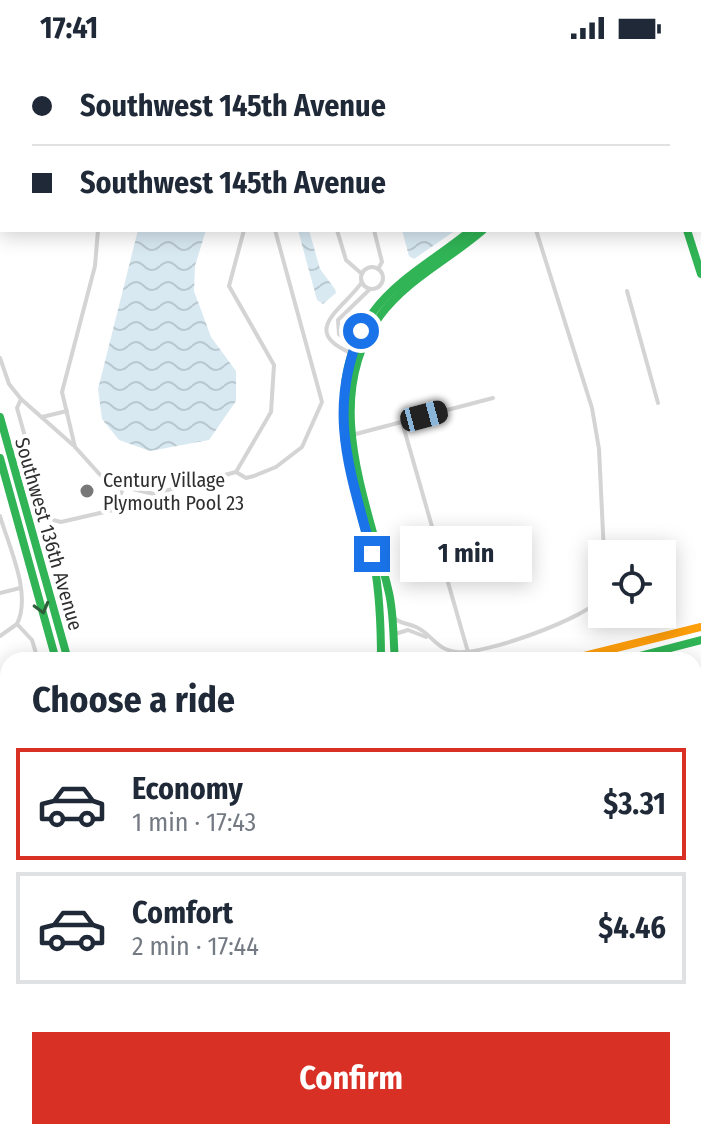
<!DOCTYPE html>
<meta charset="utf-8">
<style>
:root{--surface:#fff;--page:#f2f2f3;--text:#1f2937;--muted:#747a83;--line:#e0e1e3;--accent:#d93025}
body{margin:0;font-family:"Fira Sans Condensed",sans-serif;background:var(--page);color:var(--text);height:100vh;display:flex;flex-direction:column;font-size:30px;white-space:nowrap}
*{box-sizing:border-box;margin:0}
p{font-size:26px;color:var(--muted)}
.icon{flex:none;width:44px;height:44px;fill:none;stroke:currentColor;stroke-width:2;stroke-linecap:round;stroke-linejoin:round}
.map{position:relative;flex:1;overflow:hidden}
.panel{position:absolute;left:0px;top:596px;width:702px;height:488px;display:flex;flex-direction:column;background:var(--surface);border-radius:24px 24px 0 0;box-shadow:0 4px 20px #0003}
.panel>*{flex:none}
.banner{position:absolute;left:0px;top:0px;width:702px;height:176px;box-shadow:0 4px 20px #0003;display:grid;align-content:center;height:176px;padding:0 32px;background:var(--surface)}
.tools{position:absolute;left:588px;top:484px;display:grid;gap:16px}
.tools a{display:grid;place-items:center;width:88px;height:88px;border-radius:0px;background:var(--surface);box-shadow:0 4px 20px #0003;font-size:40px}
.end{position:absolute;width:36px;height:36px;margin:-18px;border:10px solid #1a73e8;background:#fff;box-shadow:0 0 0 4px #fff}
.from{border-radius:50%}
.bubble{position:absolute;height:56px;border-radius:0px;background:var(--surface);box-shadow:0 4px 20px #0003;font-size:26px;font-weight:700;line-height:56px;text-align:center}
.car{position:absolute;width:24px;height:48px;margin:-24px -12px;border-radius:10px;box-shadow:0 0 6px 2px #0007;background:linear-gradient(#222 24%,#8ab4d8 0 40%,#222 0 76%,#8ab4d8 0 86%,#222 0)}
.banner b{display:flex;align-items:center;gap:28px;height:76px;font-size:30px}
.banner b+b{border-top:2px solid var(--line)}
.banner i{width:20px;height:20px;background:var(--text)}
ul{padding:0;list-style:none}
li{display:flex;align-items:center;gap:24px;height:112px;margin:0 16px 12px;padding:0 16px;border:4px solid var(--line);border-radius:0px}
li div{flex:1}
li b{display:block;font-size:30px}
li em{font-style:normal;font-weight:700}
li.active{border-color:var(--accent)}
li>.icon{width:72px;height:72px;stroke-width:1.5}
h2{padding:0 32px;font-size:36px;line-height:96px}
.primary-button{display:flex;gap:16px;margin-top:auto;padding:16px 32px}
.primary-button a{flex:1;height:92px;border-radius:0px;background:var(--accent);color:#fff;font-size:32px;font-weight:700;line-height:92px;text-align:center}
.status{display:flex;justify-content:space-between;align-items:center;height:56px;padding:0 40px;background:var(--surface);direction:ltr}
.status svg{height:22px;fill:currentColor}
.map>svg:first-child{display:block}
.wetland{fill:url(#wetland-marsh)}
.water{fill:url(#water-waves)}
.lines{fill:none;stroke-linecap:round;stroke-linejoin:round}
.street{stroke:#d4d4d4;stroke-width:4}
.fast{stroke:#30b455;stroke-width:8}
.slow{stroke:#ff9f0a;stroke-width:8}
.jam{stroke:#e5322d;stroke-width:8}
.oneway{stroke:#2f5e3c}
.route{stroke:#1a73e8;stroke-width:10}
.poi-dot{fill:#787878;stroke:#fff;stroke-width:3}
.labels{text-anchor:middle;stroke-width:8;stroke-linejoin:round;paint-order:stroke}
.poi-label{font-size:20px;fill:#2f2f2f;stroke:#fff;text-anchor:start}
.street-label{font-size:20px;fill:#2f2f2f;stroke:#fff}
</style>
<div class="status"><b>17:41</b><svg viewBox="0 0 49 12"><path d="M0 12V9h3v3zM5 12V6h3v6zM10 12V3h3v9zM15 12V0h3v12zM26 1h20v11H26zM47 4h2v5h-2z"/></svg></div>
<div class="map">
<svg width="701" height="1084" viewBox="0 0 701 1084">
<defs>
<pattern id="wetland-marsh" width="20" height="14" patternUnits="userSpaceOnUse" patternTransform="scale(2)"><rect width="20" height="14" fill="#f1f5ec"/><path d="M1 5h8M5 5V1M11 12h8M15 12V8" fill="none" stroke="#cfd2cb"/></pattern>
<pattern id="water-waves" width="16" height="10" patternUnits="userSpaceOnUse" patternTransform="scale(2)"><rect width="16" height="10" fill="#d8e9f2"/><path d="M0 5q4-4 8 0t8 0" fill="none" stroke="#bac8d0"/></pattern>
</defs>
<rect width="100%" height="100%" fill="#fff"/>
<path class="wetland" d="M 694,719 L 701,723 L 701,818 L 694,818 Z"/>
<g class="water">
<path d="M 138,174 L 206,174 L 195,210 L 194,235 L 211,281 L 236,315 L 236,345 L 209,384 L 150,395 L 119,384 L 102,363 L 98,333 Z"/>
<path d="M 298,174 L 309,174 L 320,213 L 335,233 L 336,237 L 323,248 L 317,244 Z"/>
<path d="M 402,174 L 456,174 L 414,203 L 409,200 Z"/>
<path d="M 0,974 L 8,976 L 8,1076 L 33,1076 L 0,1083 Z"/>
</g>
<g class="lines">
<g class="street">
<path d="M 179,0 L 179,2"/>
<path d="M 207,0 L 208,2"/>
<path d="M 305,0 L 305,2"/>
<path d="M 373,0 L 373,2"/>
<path d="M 0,74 L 2,73"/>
<path d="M 0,98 L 2,103"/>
<path d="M 0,111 L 2,110"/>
<path d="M 0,119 L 2,119"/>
<path d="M 0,124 L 2,123"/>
<path d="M 0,172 L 2,168"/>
<path d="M 98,174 L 95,210 L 62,336 L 75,391 L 103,422 L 124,431"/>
<path d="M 337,174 L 346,204 L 362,218"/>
<path d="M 374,174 L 382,206 L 378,213"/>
<path d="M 536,174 L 592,352 L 599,393 L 604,498"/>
<circle cx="372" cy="222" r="11"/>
<path d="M 627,235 L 658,347"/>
<path d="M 353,288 L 339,278 L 338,264 L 370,233"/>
<path d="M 359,300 C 294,277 343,254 362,226"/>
<path d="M 0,302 L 9,328 L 21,343 L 17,352 L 46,456 L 53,464 L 61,466 L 113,454 L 124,431 L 154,438 L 236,416"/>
<path d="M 21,343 L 73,389"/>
<path d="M 42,361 L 67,355"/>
<path d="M 402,366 L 468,596"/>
<path d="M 352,379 L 493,342"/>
<path d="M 236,416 L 246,422 L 254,420 L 276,411 L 302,391 L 322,346 L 275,174"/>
<path d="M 236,416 L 271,356 L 274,309 L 229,230 L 244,174"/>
<path d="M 0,460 C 9,491 32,538 17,568 L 32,584 L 38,604"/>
<path d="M 0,537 L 20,532"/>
<path d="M 393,561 C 400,568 407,567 416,571 C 432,578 436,594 457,596 C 484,599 588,562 602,541"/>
<path d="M 395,578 L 408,574 L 426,581"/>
<path d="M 0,580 L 17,568"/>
<path d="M 0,718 L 8,716"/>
<path d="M 0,782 L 8,780"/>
<path d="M 0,835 L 8,832"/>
<path d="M 0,877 L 8,866"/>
<path d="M 0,899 L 0,912"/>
<path d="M 0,912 L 8,918"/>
<path d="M 4,969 L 8,957"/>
<path d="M 694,1062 L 701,1072"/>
<path d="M 694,1068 L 701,1076"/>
<path d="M 193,1076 L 195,1084"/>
<path d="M 244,1076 L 247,1084"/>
<path d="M 686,1076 L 694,1084"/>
<path d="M 147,1084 L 148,1076"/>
</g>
<g class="fast">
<path d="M 503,0 L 503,2"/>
<path d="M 662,0 L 662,2"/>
<path d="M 670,0 L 670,2"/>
<path d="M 688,0 L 689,2"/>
<path d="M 700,127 L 701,131"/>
<path d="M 687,174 L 701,218"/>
<path d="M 0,361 L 68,604"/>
<path d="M 0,402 L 56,604"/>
<path d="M 381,604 C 381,572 380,539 374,507 C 357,423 316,334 373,256 C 398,222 439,201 471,174"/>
<path d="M 395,604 C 393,582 394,559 389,537 C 369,448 319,344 380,260 C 406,224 450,203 483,174"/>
<path d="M 624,604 L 701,584"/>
<path d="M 0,761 L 8,759"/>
<path d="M 289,1076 L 292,1084"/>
</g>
<g class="slow">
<path d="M 642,0 L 642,2"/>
<path d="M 700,156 L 701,159"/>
<path d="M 568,604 L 701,571"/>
<path d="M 0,744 L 8,742"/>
<path d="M 278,1076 L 282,1084"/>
</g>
<g class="jam">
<path d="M 512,0 L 512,2"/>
<path d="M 700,56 L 701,59"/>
<path d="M 520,1084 L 531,1076"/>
<path d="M 535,1084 L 545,1076"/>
</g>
</g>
<defs><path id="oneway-chevron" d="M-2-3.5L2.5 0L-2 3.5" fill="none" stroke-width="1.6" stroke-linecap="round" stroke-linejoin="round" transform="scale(2)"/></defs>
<use class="oneway" href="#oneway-chevron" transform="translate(42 552) rotate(75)"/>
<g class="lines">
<path class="route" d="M 361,275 C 326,356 351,417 372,498"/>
</g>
<circle class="poi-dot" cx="87" cy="435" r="8"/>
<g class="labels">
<g class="poi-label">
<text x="103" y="431">Century Village<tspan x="103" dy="23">Plymouth Pool 23</tspan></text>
</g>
<g class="street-label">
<text transform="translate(49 478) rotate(74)" y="7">Southwest 136th Avenue</text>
</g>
</g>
</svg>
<div class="tools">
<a><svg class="icon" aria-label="locate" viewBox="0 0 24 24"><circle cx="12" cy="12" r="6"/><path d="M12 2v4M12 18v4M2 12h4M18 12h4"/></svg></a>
</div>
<i class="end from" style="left:361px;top:275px"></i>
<i class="end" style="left:372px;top:498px"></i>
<div class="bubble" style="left:400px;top:470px;width:132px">1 min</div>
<i class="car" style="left:424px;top:360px;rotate:75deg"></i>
<div class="banner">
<b><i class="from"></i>Southwest 145th Avenue</b>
<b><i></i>Southwest 145th Avenue</b>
</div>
<section class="panel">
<h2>Choose a ride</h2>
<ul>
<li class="active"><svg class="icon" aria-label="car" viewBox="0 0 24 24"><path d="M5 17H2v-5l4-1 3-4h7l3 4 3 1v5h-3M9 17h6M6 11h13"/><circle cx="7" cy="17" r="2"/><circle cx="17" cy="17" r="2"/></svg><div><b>Economy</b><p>1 min · 17:43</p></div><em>$3.31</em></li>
<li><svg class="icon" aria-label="car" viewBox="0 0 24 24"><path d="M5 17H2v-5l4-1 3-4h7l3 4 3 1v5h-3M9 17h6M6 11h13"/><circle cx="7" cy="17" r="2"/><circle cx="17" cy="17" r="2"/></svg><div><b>Comfort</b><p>2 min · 17:44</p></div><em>$4.46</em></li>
</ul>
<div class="primary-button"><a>Confirm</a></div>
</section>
</div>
